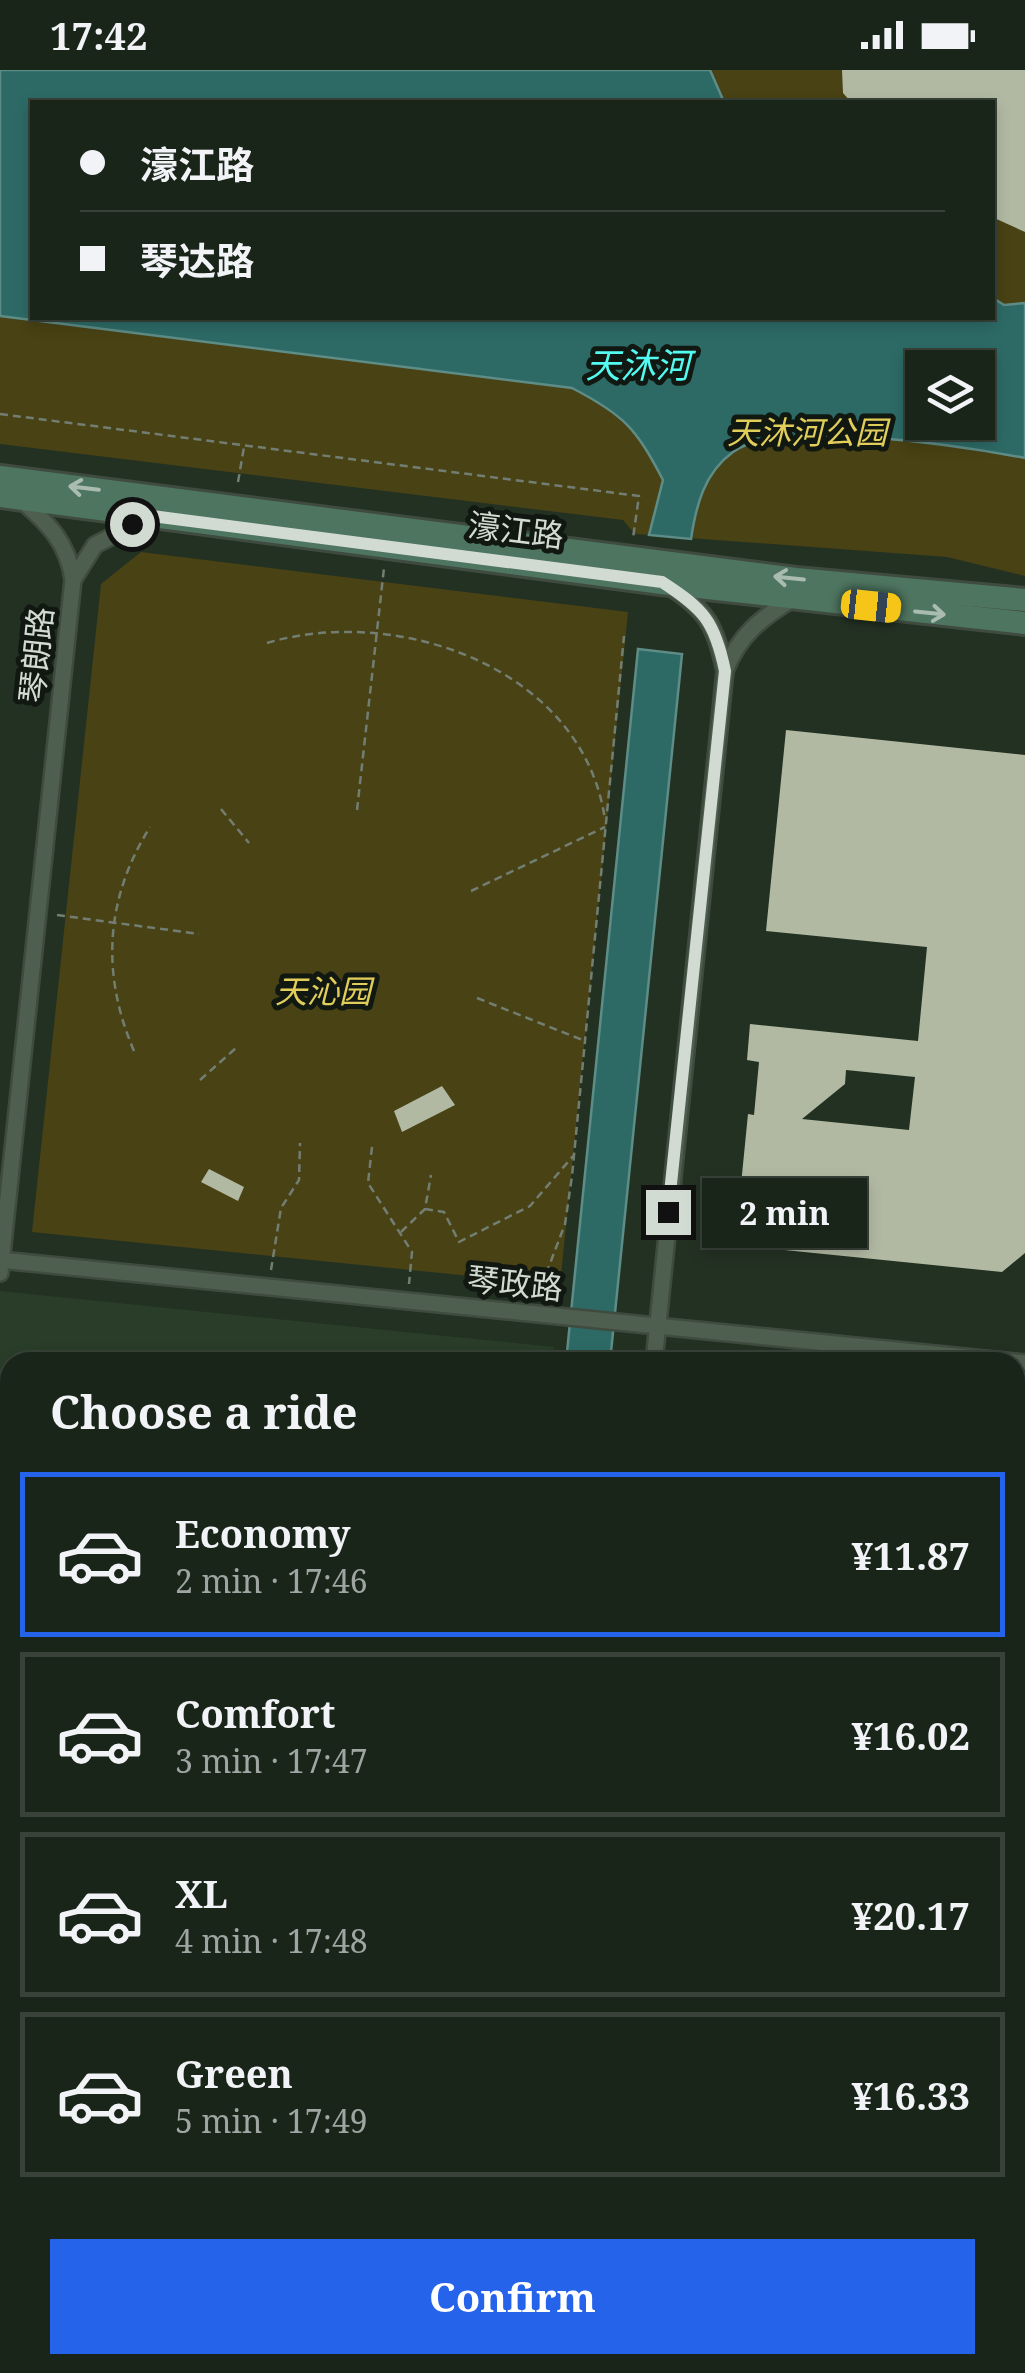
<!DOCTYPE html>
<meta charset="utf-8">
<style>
:root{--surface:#1a251a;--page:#273127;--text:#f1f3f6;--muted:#9fa5a2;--line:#384239;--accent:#2563eb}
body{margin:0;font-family:"Noto Serif","Noto Sans SC",serif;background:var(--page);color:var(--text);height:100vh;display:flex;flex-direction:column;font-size:38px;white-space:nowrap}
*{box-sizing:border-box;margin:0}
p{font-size:32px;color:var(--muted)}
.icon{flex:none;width:55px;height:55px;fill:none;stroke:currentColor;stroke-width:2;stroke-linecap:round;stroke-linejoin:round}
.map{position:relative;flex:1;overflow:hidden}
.drawer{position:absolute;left:0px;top:1282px;width:1025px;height:1022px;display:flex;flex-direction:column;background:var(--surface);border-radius:30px 30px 0 0;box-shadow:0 5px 15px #0003,0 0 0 2px var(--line)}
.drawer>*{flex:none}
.hud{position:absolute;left:30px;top:30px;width:965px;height:220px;border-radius:0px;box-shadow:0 5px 15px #0003,0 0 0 2px var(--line);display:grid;align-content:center;height:220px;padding:0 50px;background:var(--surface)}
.tools{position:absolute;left:905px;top:280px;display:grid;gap:20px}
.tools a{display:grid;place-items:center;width:90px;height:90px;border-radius:0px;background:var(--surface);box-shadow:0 5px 15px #0003,0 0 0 2px var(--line);font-size:50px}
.end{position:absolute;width:45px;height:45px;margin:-22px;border:12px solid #d2dbd2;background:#111;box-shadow:0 0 0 5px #111}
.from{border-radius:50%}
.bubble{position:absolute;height:70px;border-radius:0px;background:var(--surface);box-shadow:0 5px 15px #0003,0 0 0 2px var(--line);font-size:32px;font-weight:700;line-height:70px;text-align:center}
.car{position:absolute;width:30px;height:60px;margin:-30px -15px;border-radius:12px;box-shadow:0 0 8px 2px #0007;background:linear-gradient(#f5c518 24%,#345 0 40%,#f5c518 0 76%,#345 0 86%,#f5c518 0)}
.hud b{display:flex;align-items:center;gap:35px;height:95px;font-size:38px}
.hud b+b{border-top:2px solid var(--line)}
.hud i{width:25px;height:25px;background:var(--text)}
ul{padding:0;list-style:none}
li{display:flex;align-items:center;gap:30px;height:165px;margin:0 20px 15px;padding:0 30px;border:5px solid var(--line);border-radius:0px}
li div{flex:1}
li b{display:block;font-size:38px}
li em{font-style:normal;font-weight:700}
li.current{border-color:var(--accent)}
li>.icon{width:90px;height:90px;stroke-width:1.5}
h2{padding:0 50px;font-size:45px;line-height:120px}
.action{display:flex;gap:20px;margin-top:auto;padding:20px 50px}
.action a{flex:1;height:115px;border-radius:0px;background:var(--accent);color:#fff;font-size:40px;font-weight:700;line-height:115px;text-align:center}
.status{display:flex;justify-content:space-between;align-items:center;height:70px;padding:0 50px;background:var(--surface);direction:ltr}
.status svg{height:28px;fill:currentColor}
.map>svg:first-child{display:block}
.built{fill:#293d29}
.green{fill:#494214;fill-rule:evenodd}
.water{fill:#2d6a66;stroke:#5e8c86;stroke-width:2.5;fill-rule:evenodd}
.building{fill:#b2b9a3;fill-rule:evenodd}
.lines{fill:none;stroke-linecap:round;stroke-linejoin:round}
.street-casing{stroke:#3f4b3f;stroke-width:20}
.secondary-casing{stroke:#3f4b3f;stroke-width:28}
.primary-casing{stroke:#3f4b3f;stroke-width:30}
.path{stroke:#737e73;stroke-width:2.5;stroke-dasharray:8 5;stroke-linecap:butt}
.street{stroke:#4f5f4f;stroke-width:15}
.secondary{stroke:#4e7560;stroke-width:22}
.primary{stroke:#4c8b71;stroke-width:25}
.oneway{stroke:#aabcb0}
.route{stroke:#d2dbd2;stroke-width:12}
.labels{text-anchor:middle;stroke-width:10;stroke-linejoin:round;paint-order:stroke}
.park-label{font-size:32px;font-style:italic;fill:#e0cd5a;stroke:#111711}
.street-label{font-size:32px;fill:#d2dbd2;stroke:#111711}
.water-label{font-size:35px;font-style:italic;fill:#53faf1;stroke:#111711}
</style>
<div class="status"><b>17:42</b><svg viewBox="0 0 49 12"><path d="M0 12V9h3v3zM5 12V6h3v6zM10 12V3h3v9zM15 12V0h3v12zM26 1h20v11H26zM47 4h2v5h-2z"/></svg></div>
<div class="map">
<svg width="1025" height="2303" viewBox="0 0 1025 2303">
<rect width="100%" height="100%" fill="#233123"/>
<path class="built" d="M 0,1221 L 554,1277 L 552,1292 L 10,1292 L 10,2049 L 0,2052 Z"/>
<g class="green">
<path d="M 0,0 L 1025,0 L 1025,506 L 947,487 L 635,464 L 623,450 L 0,374 ZM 32,32 L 992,32 L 992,248 L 32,248 ZM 922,298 L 978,298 L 978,352 L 922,352 Z"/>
<path d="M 141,482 L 628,542 L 560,1215 L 32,1162 L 101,514 Z"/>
</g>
<g class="water">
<path d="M 0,0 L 710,0 L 724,32 L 32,32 L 32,248 L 992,248 L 993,228 L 1004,235 L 1025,233 L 1025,388 C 967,377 779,347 733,382 C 704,403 696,436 691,469 L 649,465 L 663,410 C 636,358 624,345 572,318 L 0,246 ZM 922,298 L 978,298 L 978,352 L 922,352 Z"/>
<path d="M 638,579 L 682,584 L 610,1292 L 566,1292 Z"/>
<path d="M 1025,1774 L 1025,1816 L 1015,1818 L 1015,1775 Z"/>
<path d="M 10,2049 L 10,2094 L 0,2097 L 0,2052 Z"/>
</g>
<g class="building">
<path d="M 842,0 L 1025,0 L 1025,162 L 992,147 L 992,32 L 851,32 L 843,23 Z"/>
<path d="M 786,660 L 1025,685 L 1025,1183 L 1002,1202 L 735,1175 L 748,1044 L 754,1045 L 759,992 L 747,990 L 750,954 L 918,971 L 927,877 L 766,861 ZM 846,1000 L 915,1007 L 909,1060 L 802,1049 L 845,1014 Z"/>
<path d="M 442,1016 L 455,1035 L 402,1062 L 394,1041 Z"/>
<path d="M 209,1099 L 244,1117 L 238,1131 L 201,1112 Z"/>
</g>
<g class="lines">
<defs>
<g id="street">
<path d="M 73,510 L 95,475 L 147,448"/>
<path d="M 670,517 C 708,541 716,558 725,601"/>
<path d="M 0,1190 L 1025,1293"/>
<path d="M 0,1203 L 73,510 C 68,473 49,454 21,430"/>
<path d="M 654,1292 L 725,601 C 739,565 761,548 794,528"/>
</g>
<g id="secondary">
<path d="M 0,407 L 796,509 L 1025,530"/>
<path d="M 0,426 L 662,513 L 1025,553"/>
</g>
<g id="primary">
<path d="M 1015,1899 L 1025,1887"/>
<path d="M 1015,1918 L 1025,1916"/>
<path d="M 1015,1952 L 1025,1950"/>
<path d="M 0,2197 L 10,2194"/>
<path d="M 0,2230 L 10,2227"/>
</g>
</defs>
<use href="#street" class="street-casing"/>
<use href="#secondary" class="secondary-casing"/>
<use href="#primary" class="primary-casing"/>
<g class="path">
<path d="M 0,344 L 639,426 L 633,468"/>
<path d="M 238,412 L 244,377"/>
<path d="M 267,573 C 399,534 584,599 605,750"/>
<path d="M 221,739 L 249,773"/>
<path d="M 357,740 L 384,498"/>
<path d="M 471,821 L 605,757"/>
<path d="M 57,845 L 199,864"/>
<path d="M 477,928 L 585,971"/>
<path d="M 134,981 C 101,904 105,829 150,757"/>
<path d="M 200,1010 L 236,978"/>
<path d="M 372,1077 L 368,1113 L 412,1182 L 409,1214"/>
<path d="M 425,1139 L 444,1142 L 459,1172 L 530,1136 L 574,1085"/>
<path d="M 401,1162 L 425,1139 L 431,1105"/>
<path d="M 271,1200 L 281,1138 L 299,1110 L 300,1073"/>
<path d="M 537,1228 L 565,1154 L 572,1106 L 624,566"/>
<path d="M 0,1579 L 10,1580"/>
<path d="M 171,2303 L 172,2295"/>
</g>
<use href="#street" class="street"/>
<use href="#secondary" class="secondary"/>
<use href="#primary" class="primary"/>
</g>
<defs><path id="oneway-shaft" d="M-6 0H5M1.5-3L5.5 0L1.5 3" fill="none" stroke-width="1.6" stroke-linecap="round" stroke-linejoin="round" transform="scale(2.5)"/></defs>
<g class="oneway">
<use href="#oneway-shaft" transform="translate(84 418) rotate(-173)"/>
<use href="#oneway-shaft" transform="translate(789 508) rotate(-174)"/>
<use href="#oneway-shaft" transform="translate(930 543) rotate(6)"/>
</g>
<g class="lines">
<path class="route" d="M 132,454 L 152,446 L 662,512 C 704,539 715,552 725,601 L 668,1142"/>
</g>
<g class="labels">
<g class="park-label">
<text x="807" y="374">天沐河公园</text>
<text x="323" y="933">天沁园</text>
</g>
<g class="street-label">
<text transform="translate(516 461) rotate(7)" y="11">濠江路</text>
<text transform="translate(37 585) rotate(-84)" y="11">琴朗路</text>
<text transform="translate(515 1214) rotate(6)" y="11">琴政路</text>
</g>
<g class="water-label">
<text x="638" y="308">天沐河</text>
</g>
</g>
</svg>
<div class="tools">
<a><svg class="icon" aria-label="layers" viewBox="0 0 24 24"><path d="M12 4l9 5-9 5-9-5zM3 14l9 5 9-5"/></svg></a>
</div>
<i class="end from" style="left:132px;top:454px"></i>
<i class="end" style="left:668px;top:1142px"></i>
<div class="bubble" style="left:702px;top:1108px;width:165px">2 min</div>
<i class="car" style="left:871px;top:536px;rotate:96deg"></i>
<div class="hud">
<b><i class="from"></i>濠江路</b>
<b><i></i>琴达路</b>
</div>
<section class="drawer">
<h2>Choose a ride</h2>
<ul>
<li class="current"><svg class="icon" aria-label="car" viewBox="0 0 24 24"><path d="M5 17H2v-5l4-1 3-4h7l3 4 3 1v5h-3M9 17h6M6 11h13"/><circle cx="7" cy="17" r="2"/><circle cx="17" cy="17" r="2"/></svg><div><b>Economy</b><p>2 min · 17:46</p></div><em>¥11.87</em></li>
<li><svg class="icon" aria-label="car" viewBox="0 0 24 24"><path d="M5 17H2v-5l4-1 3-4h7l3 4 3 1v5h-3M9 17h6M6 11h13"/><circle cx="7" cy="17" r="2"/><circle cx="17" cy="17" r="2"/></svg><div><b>Comfort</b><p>3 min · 17:47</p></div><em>¥16.02</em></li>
<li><svg class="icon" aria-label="car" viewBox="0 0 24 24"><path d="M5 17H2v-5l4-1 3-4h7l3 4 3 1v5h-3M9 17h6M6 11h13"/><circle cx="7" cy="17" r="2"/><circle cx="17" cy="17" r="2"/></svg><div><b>XL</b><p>4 min · 17:48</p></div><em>¥20.17</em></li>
<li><svg class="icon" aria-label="car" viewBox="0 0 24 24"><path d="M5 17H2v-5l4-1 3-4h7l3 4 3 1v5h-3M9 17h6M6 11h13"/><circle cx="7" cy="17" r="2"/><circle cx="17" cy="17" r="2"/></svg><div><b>Green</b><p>5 min · 17:49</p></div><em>¥16.33</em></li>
</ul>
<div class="action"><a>Confirm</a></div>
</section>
</div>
